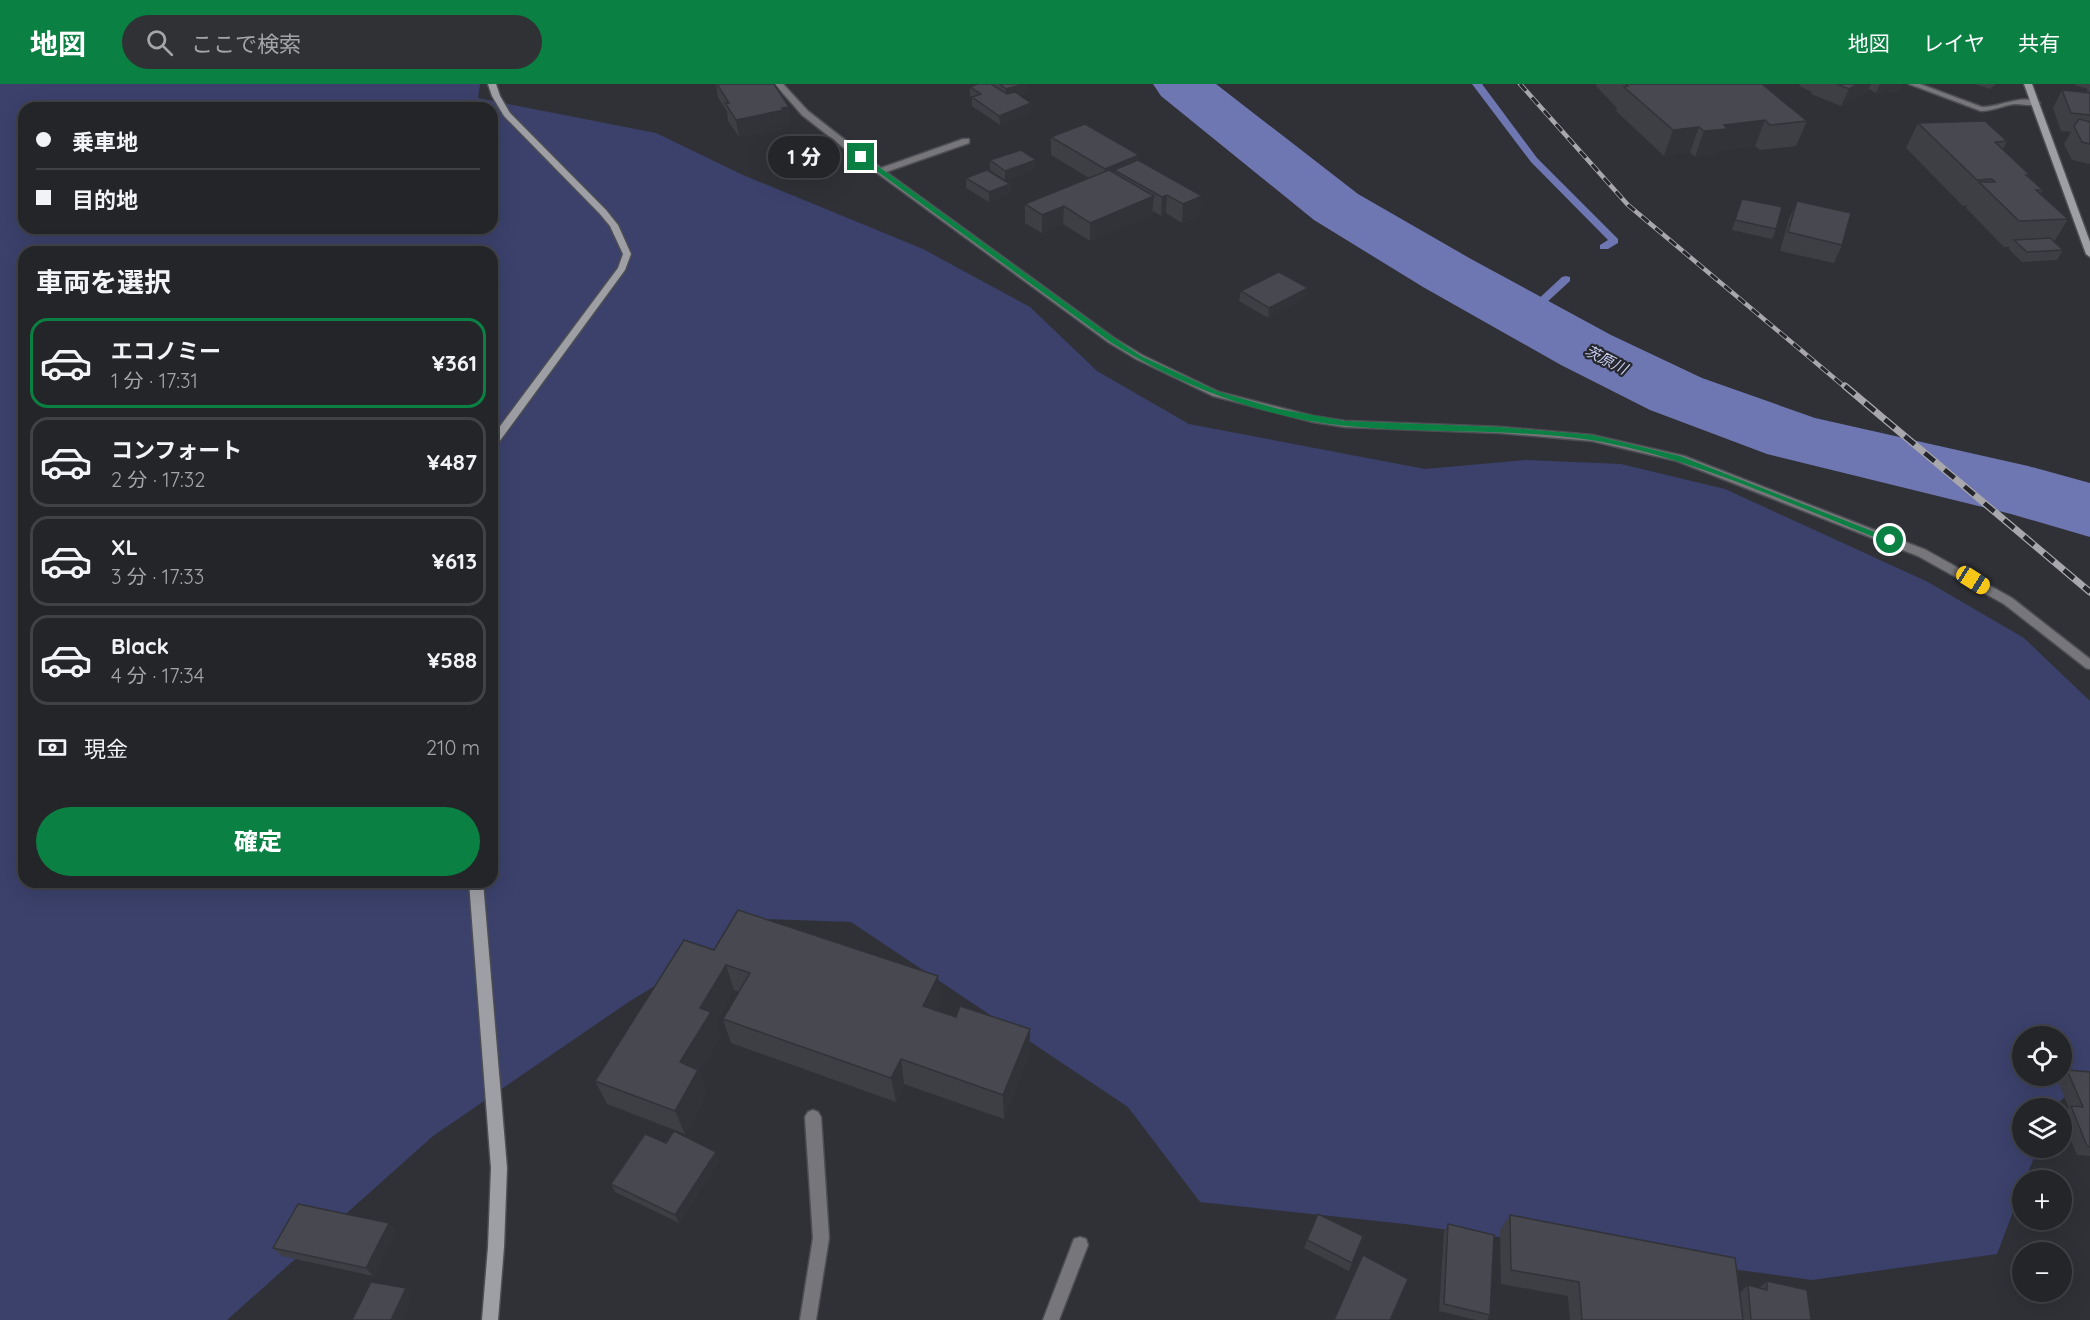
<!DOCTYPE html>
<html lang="ja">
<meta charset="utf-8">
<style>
:root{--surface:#242529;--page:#303135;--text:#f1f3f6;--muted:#a3a5a8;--line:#414246;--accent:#0b8043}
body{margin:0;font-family:Quicksand,"Noto Sans JP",sans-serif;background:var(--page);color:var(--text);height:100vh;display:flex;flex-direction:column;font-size:22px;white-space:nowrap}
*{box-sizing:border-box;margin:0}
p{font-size:20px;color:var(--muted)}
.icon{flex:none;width:33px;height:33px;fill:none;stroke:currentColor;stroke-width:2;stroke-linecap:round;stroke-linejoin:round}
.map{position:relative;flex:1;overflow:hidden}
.drawer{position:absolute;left:18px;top:162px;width:480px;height:642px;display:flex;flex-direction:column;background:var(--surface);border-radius:18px;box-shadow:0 6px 24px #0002,0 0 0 2px var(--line)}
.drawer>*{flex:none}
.banner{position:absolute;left:18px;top:18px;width:480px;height:132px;border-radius:18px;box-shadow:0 6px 24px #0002,0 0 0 2px var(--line);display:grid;align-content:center;height:132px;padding:0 18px;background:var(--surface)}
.controls{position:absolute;left:2012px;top:942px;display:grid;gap:12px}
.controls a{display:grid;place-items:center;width:60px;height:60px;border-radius:50%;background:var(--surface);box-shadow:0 6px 24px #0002,0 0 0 2px var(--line);font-size:30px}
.end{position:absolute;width:27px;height:27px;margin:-14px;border:8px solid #0b8043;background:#fff;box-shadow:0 0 0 3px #fff}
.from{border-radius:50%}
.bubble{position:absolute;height:42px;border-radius:21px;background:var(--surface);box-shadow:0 6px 24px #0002,0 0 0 2px var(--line);font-size:20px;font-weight:800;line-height:42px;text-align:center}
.car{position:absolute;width:18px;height:36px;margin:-18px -9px;border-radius:8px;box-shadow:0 0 4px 2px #0007;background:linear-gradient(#f5c518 24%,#345 0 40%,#f5c518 0 76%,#345 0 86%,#f5c518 0)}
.banner b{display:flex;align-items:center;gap:21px;height:57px;font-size:22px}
.banner b+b{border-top:2px solid var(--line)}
.banner i{width:15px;height:15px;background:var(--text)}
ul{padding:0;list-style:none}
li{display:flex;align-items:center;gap:18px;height:90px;margin:0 12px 9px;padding:0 6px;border:3px solid var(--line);border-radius:18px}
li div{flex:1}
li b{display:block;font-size:22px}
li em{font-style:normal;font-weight:800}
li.current{border-color:var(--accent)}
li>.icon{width:54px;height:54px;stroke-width:1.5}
h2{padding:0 18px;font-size:27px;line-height:72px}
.pay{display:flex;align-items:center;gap:15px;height:66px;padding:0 18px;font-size:22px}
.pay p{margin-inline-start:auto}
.action{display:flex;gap:12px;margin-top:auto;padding:12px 18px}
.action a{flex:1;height:69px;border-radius:36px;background:var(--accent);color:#fff;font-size:24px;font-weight:800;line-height:69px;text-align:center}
header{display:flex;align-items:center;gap:36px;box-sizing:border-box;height:84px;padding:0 30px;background:var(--accent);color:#fff}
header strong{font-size:28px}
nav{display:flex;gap:33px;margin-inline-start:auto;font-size:21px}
.search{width:420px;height:54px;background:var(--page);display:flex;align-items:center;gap:15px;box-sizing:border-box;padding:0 21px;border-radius:33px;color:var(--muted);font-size:22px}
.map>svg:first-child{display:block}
.green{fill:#3b416b;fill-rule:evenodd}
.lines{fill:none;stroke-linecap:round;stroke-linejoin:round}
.stream{fill:#6e77b2;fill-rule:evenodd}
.river{fill:#6e77b2;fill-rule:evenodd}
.street-casing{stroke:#4d4e54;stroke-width:3}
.secondary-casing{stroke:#4d4e54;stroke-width:3}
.street{fill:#77777b;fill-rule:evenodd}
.secondary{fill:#9e9fa4;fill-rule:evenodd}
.rail-far1-casing{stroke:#a7a7ac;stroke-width:4.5}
.rail-casing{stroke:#a7a7ac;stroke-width:7}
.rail-far1{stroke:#26272d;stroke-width:3;stroke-dasharray:9;stroke-linecap:butt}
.rail{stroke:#26272d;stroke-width:4.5;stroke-dasharray:13;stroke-linecap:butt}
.wall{fill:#3e3f45}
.shaded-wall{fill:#323338}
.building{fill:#484950;stroke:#323338;stroke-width:1.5}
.route{fill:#0b8043}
.labels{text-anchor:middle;stroke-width:4.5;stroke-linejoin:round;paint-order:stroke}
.far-water-label{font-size:15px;font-style:italic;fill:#c7cef1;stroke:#26272d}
</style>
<header>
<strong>地図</strong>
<div class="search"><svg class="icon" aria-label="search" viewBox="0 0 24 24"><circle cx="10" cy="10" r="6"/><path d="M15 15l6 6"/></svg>ここで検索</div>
<nav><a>地図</a><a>レイヤ</a><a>共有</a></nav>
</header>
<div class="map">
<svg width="2090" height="1236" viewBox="0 0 2090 1236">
<rect width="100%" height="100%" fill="#303137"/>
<path class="green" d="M 0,0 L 480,0 L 478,14 L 656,49 L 743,91 L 923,165 L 1030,223 L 1097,287 L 1189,340 L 1425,385 L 1526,376 L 1621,380 L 1725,405 L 1928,498 L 2024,554 L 2090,617 L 2090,991 L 2052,1024 L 2022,1024 L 2022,1064 L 2038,1064 L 2025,1096 L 2022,1096 L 2022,1104 L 1997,1170 L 1812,1196 L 1405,1140 L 1200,1118 L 1128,1023 L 851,838 L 766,835 L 630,917 L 433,1052 L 227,1236 L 0,1236 ZM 24,24 L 492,24 L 492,144 L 24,144 ZM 24,168 L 492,168 L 492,798 L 24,798 ZM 2022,952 L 2061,952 L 2061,992 L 2022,992 Z"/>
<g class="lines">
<g class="stream">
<path d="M 1472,0 L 1482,0 L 1537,74 L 1618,155 L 1618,159 L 1608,165 L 1600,165 L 1600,161 L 1608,156 L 1531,78 Z"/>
<path d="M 1566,192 L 1570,193 L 1570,197 L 1545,220 L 1590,264 L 1590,268 L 1582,268 L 1533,220 L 1562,193 Z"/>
</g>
<path class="river" d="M 1153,0 L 1216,0 L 1358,110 L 1471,175 L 1611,251 L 1702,294 L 1815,334 L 2028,382 L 2090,399 L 2090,453 L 2011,430 L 1767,370 L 1650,326 L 1561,281 L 1423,203 L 1314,136 L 1161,12 Z"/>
<defs>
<g id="street">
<path d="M 775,0 L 783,0 L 808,27 L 881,84 L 963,55 L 969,55 L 969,59 L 886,88 L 1114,254 L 1142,271 L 1219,308 L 1313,332 L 1345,337 L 1500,343 L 1592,351 L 1684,372 L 1926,466 L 2012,514 L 2090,575 L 2090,585 L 2086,584 L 2004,520 L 1918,472 L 1677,377 L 1592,357 L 1500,349 L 1345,343 L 1313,338 L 1213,312 L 1136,275 L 1108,258 L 858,75 L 802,31 Z"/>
<path d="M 1909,0 L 1920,0 L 1982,23 C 2001,23 2022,9 2040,19 C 2032,23 2024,20 2015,20 C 2004,21 1993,27 1981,27 Z"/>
<path d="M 813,1026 L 818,1028 L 821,1033 L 829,1154 L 816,1236 L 800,1236 L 813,1154 L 805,1033 L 808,1028 Z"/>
<path d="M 1080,1153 L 1086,1155 L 1088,1161 L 1059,1236 L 1043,1236 L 1074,1155 Z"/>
</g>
<g id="secondary">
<path d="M 488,0 L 496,0 L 500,12 L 510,29 L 606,126 L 618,141 L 631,170 L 625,186 L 496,362 L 492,363 L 492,353 L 618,184 L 623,170 L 610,142 L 600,130 L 504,32 L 492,12 Z"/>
<path d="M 2024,0 L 2032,0 L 2090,158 L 2090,173 L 2086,170 Z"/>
<path d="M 469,798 L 483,798 L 507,1084 L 504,1163 L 498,1236 L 482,1236 L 488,1163 L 491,1084 Z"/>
</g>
</defs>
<use href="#street" class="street-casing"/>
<use href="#secondary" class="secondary-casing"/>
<use href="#street" class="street"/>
<use href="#secondary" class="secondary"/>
<defs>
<path id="rail-far1" d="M 1520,0 L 1628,121 L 1846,304"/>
<path id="rail" d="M 1845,302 L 2090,508"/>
</defs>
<use href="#rail-far1" class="rail-far1-casing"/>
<use href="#rail" class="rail-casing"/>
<use href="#rail-far1" class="rail-far1"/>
<use href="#rail" class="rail"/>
</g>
<g class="wall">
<path d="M 716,0 L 774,0 L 791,40 L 786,41 L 787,44 L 739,53 L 728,37 L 727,27 L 718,14 Z"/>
<path d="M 978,0 L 1028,0 L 1028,8 L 1019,11 L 1031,28 L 1000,41 L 972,22 L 972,13 L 973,13 L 970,12 L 970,3 Z"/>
<path d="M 1596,0 L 1762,0 L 1807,37 L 1796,62 L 1760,66 L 1755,62 L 1720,66 L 1718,70 L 1695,73 L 1690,68 L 1664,72 L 1616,27 L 1617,24 L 1596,2 Z"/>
<path d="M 1800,0 L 1902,0 L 1899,7 L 1876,9 L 1869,5 L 1867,8 L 1841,22 L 1811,10 L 1812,8 L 1799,2 Z"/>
<path d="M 1975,0 L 1996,0 L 1990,5 Z"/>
<path d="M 2075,0 L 2090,0 L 2090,80 L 2072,76 L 2064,60 L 2071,48 L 2061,47 L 2053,24 L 2062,6 L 2086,8 L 2088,5 L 2075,1 Z"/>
<path d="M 1918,39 L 2007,57 L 2003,65 L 2030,91 L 2029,93 L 2043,106 L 2040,110 L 2068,135 L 2054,158 L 2063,166 L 2057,176 L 2022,178 L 2009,165 L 2010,163 L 2004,163 L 1966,124 L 1967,121 L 1963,122 L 1906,64 Z"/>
<path d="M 1051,53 L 1139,71 L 1139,77 L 1200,131 L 1182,139 L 1166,129 L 1161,132 L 1153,127 L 1152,130 L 1090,157 L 1063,140 L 1042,149 L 1025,139 L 1025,120 L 1089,94 L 1051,71 Z"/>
<path d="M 990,76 L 1036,76 L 1036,85 L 1005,96 L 990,86 Z"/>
<path d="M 966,94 L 1010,100 L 1011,109 L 989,118 L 966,104 Z"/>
<path d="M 1742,115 L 1776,145 L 1772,155 L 1732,146 Z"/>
<path d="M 1797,117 L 1842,161 L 1834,179 L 1780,167 L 1789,135 Z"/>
<path d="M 1241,207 L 1307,213 L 1268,234 L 1239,217 Z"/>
<path d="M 714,866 L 941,917 L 936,927 L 956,933 L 1030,945 L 1030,970 L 1004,1035 L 904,1000 L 896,1018 L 731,959 L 723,935 L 739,908 L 734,906 L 715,939 L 720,952 L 699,987 L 707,1010 L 685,1050 L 607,1020 L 595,997 Z"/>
<path d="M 2067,986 L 2090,988 L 2090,1072 L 2077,1071 L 2061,1032 L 2061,1031 L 2069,1024 L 2057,995 Z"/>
<path d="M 666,1059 L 716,1068 L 719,1076 L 679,1139 L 615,1108 L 611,1100 Z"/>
<path d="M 1510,1131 L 1742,1229 L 1740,1209 L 1748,1201 L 1759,1204 L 1767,1197 L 1811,1236 L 1570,1236 L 1568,1212 L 1501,1200 L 1500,1146 Z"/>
<path d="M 1448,1140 L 1490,1231 L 1487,1236 L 1476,1236 L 1439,1227 L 1444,1148 Z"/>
<path d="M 396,1147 L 373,1192 L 282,1172 L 273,1164 Z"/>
<path d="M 1363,1152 L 1349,1187 L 1304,1164 L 1307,1156 Z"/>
</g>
<g class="shaded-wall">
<path d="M 1025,0 L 1028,0 L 1028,8 L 1006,14 L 1006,5 Z"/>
<path d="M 1858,0 L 1871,0 L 1867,8 L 1841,22 L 1849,5 Z"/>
<path d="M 1880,0 L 1902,0 L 1899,7 L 1876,9 Z"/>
<path d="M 1031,19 L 1031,28 L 1000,41 L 999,32 Z"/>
<path d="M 789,23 L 791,40 L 786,41 L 787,44 L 739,53 L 736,36 Z"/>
<path d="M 1765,36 L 1755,62 L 1720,66 L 1718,70 L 1695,73 L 1704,47 L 1724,41 Z"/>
<path d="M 1699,43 L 1690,68 L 1664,72 L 1673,46 Z"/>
<path d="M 1139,71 L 1138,89 L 1114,86 L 1114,99 L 1105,103 L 1105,85 Z"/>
<path d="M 1036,76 L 1036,85 L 1005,96 L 1005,87 Z"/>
<path d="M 1010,100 L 1011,109 L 989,118 L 989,108 Z"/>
<path d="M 1167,111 L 1166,129 L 1161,132 L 1162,113 Z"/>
<path d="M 1154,112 L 1152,130 L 1090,157 L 1090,139 Z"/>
<path d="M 1202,112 L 1200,131 L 1182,139 L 1183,120 Z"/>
<path d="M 1064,122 L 1063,140 L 1042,149 L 1042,131 Z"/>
<path d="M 1308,204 L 1307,213 L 1268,234 L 1269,224 Z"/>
<path d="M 726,881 L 734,906 L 715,939 L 720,952 L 699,987 L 707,1010 L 685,1050 L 675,1027 L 680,978 L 700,924 Z"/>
<path d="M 938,892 L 941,917 L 927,947 L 923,922 Z"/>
<path d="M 1030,945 L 1030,970 L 1004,1035 L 1003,1011 Z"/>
<path d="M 901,975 L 904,1000 L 896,1018 L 891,994 Z"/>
<path d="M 716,1068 L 719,1076 L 679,1139 L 675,1131 Z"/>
<path d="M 389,1139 L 396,1147 L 373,1192 L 366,1184 Z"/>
<path d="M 406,1204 L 413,1212 L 402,1236 L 391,1236 Z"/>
</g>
<g class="building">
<path d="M 717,0 L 774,0 L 789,23 L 782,24 L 784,26 L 736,36 L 725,19 L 729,19 Z"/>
<path d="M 978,0 L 991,0 L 1007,10 L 1015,8 L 1031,19 L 999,32 L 972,13 L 981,10 L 970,3 Z"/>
<path d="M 1000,0 L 1025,0 L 1006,5 Z"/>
<path d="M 1626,0 L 1762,0 L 1807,37 L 1770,41 L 1765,36 L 1724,41 L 1728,45 L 1704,47 L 1699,43 L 1673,46 L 1624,3 L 1628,2 Z"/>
<path d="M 1837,0 L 1858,0 L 1849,5 Z"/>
<path d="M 2062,6 L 2090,9 L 2090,31 L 2071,29 Z"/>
<path d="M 2079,35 L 2090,38 L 2090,60 L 2082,58 L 2074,42 Z"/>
<path d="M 1985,37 L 2007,57 L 1995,58 L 2030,91 L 2026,91 L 2043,106 L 2036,106 L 2068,135 L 2019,137 L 1979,98 L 1995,98 L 1992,95 L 1977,96 L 1918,39 Z"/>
<path d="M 1085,40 L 1139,71 L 1105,85 L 1051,53 Z"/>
<path d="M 1021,66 L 1036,76 L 1005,87 L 990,76 Z"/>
<path d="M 1138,76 L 1202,112 L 1183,120 L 1167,111 L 1162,113 L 1114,86 Z"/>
<path d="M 987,86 L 1010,100 L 989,108 L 966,94 Z"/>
<path d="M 1109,86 L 1154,112 L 1090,139 L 1064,122 L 1042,131 L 1025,120 Z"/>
<path d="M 1742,115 L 1782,123 L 1776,145 L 1735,136 Z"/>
<path d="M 1797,117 L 1851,129 L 1842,161 L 1788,148 Z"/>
<path d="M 2050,154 L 2063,166 L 2027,168 L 2014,156 Z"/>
<path d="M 1279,188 L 1308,204 L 1269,224 L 1241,207 Z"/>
<path d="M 738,826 L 938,892 L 923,922 L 956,933 L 960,922 L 1030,945 L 1003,1011 L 901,975 L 891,994 L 723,935 L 750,889 L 726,881 L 700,924 L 711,928 L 680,978 L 698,986 L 675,1027 L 595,997 L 684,856 L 714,866 Z"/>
<path d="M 2067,986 L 2090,988 L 2090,1063 L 2087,1062 L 2071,1022 L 2083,1023 Z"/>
<path d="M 674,1047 L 716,1068 L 675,1131 L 611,1100 L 645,1050 L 666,1059 Z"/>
<path d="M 298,1120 L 389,1139 L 366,1184 L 273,1164 Z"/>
<path d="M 1318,1130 L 1363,1152 L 1352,1179 L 1307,1156 Z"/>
<path d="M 1510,1131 L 1735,1174 L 1743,1236 L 1582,1236 L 1579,1198 L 1511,1186 Z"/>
<path d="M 1448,1140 L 1494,1151 L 1490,1231 L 1444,1220 Z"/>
<path d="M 1363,1171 L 1408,1195 L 1390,1236 L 1334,1236 Z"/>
<path d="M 1767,1197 L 1807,1206 L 1811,1236 L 1751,1236 L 1748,1201 L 1767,1206 Z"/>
<path d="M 371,1198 L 406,1204 L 391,1236 L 352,1236 Z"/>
</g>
<path class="route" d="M 859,72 L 864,72 L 1114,254 L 1141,272 L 1219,308 L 1279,325 L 1345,337 L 1500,343 L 1592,351 L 1680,372 L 1895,456 L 1887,458 C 1794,422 1690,372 1591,356 C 1510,344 1428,350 1346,342 C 1265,334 1177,301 1109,257 L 859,74 Z"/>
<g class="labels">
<g class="far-water-label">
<text transform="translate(1606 276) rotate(27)" y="5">茨原川</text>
</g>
</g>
</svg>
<div class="controls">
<a><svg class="icon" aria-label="locate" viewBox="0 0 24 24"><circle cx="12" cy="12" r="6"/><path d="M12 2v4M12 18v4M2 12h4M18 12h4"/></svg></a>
<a><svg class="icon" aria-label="layers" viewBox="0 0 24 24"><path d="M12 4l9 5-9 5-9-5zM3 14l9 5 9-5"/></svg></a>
<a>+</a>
<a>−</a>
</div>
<i class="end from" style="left:1890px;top:456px"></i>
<i class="end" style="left:861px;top:73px"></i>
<div class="bubble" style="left:768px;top:52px;width:72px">1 分</div>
<i class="car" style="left:1973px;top:496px;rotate:122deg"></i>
<div class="banner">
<b><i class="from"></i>乗車地</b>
<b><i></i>目的地</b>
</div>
<section class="drawer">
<h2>車両を選択</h2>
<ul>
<li class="current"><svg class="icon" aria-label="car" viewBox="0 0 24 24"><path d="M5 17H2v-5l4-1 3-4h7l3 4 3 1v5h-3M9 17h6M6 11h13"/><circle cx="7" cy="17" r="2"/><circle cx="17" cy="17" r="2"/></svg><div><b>エコノミー</b><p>1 分 · 17:31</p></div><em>¥361</em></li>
<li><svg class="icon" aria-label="car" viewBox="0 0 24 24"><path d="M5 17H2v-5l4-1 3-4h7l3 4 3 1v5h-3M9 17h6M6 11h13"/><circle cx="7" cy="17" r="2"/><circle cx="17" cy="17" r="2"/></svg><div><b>コンフォート</b><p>2 分 · 17:32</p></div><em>¥487</em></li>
<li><svg class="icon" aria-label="car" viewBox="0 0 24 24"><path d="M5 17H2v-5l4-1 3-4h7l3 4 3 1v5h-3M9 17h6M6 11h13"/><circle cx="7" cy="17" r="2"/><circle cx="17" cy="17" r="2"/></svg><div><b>XL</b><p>3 分 · 17:33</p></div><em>¥613</em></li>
<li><svg class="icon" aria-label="car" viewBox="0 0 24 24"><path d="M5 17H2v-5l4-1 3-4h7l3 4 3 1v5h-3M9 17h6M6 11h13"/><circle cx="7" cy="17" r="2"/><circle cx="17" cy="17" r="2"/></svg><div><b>Black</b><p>4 分 · 17:34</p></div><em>¥588</em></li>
</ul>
<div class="pay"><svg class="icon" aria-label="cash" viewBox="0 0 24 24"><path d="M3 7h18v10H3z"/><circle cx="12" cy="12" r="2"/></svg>現金<p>210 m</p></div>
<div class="action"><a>確定</a></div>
</section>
</div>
